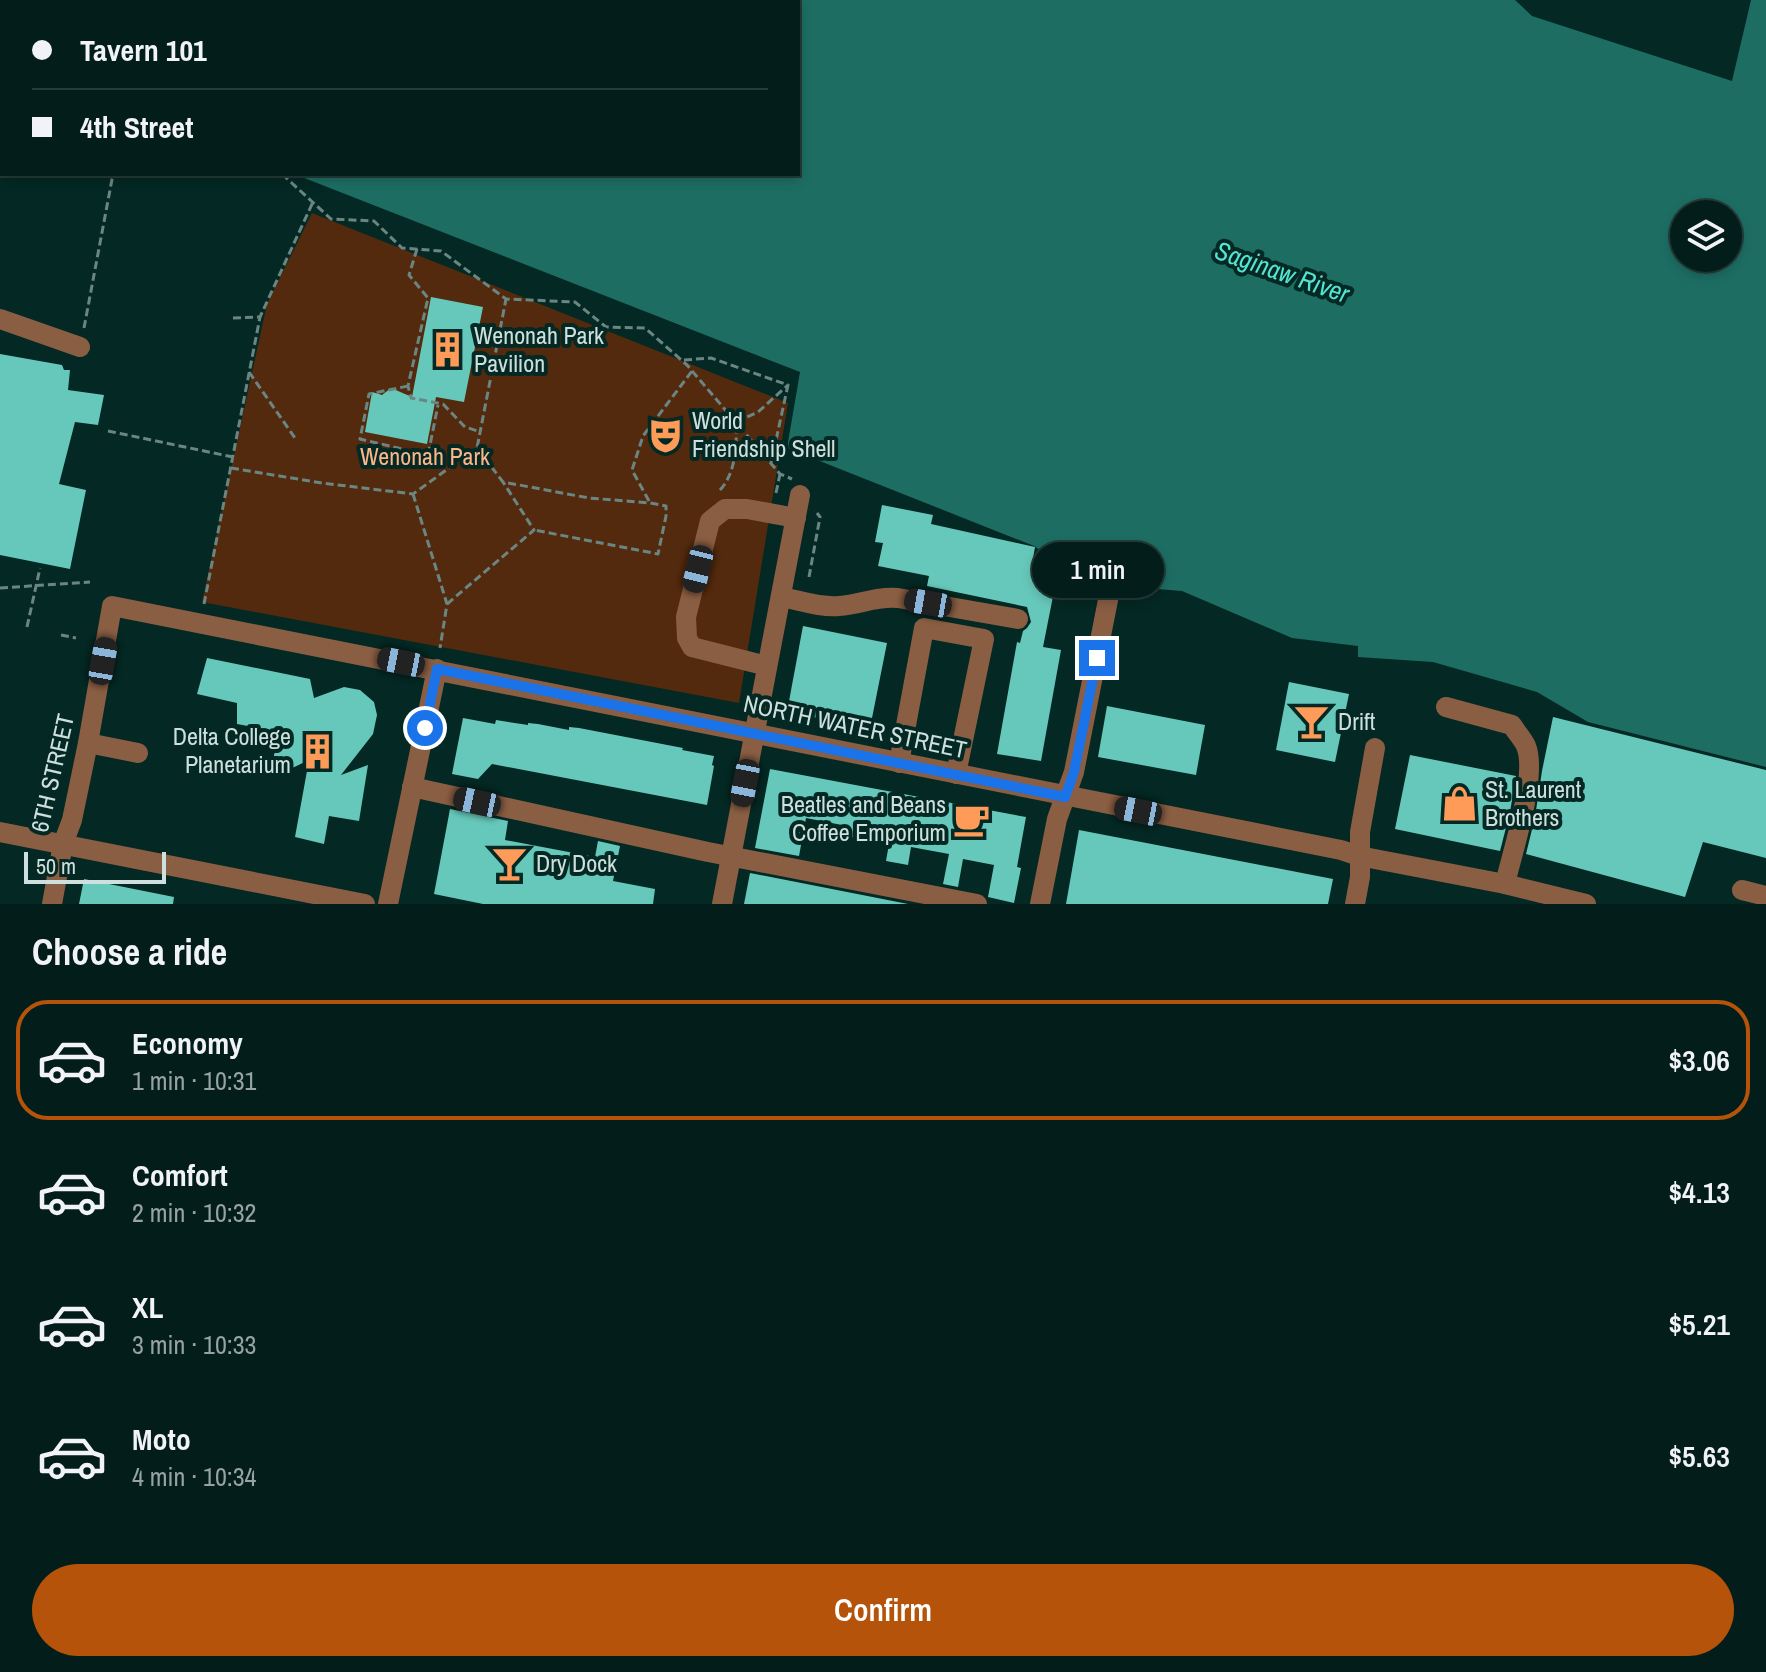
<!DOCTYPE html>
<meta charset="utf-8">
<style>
:root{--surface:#031e1a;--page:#112b27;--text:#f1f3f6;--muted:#97a2a2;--line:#243c39;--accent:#b45309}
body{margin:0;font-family:"Archivo Narrow",sans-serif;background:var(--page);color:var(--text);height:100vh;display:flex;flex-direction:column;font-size:30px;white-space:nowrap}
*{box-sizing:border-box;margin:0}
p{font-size:26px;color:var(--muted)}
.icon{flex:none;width:44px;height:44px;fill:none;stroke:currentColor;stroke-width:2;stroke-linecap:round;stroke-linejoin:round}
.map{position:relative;height:904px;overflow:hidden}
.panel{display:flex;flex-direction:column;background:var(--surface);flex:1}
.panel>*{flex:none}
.top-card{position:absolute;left:0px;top:0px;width:800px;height:176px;box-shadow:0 4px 12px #0003,0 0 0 2px var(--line);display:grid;align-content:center;height:176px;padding:0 32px;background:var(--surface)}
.fabs{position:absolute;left:1670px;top:200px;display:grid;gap:16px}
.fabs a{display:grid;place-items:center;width:72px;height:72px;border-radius:50%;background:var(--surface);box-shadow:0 4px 12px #0003,0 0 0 2px var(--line);font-size:40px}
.scale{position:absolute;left:24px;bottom:20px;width:142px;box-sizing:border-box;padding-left:8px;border:4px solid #cee0dd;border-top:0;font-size:22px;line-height:28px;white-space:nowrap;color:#cee0dd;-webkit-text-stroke:6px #042823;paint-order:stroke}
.end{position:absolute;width:36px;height:36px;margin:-18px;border:10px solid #1a73e8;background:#fff;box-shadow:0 0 0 4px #fff}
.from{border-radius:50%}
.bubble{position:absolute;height:56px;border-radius:28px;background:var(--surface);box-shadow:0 4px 12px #0003,0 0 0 2px var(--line);font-size:26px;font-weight:600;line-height:56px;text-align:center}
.car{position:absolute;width:24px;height:48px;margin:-24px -12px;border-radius:10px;box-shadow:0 0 6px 2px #0007;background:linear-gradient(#222 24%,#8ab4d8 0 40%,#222 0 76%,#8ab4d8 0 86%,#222 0)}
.top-card b{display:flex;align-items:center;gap:28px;height:76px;font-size:30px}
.top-card b+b{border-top:2px solid var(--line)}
.top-card i{width:20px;height:20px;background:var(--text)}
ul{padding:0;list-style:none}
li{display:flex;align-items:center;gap:24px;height:120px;margin:0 16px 12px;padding:0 16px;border:4px solid transparent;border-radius:32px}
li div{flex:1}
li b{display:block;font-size:30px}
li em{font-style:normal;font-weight:600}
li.active{border-color:var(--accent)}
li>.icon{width:72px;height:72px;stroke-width:1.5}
h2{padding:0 32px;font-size:36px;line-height:96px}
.action{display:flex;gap:16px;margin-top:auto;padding:16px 32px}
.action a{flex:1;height:92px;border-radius:48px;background:var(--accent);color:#fff;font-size:32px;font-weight:600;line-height:92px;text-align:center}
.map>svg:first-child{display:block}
.green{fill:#532a0d}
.water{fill:#1d6d63;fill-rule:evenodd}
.building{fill:#66c8ba}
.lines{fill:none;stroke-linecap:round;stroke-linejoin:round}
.path{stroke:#6b8682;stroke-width:3;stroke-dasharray:8 4;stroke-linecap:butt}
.minor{stroke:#8a5e43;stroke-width:20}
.route{stroke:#1a73e8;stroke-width:10}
.labels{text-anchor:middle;stroke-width:8;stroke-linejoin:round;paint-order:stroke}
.poi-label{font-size:24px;fill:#cee0dd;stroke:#042823;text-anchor:start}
.park-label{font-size:24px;fill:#fbb589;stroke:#042823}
.street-label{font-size:24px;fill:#cee0dd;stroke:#042823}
.water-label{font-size:26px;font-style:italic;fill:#54e4d2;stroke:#042823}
</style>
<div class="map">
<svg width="1766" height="904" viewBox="0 0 1766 904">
<rect width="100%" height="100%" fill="#042823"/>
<path class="green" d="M 312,213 L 788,403 L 739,703 L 202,602 L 267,304 Z"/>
<path class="water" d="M 0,0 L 1515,0 L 1532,16 L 1732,81 L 1751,0 L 1766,0 L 1766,767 L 1588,722 L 1537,692 L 1433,662 L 1358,657 L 1358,646 L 1292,638 L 1182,591 L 1132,587 L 1110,592 L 1095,589 L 1034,546 L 787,448 L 800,372 L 294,174 L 798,174 L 798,2 L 2,2 L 2,60 L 0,59 ZM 1684,214 L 1728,214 L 1728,258 L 1684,258 Z"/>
<g class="building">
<path d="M 431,297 L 483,307 L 464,402 L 436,397 L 427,444 L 365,432 L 372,392 L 382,395 L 391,388 L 412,397 Z"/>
<path d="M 0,354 L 62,365 L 64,370 L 70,370 L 68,390 L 104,395 L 98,425 L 75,422 L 59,484 L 86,490 L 70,569 L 0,555 Z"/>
<path d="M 882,505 L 933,515 L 931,524 L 1035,547 L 1031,570 L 1057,576 L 1043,647 L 1061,650 L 1041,761 L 997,754 L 1017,642 L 1020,643 L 1023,631 L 1027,628 L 1031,622 L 1027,607 L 927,586 L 929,576 L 878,566 L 883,543 L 875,542 Z"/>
<path d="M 803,626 L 887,643 L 870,728 L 787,712 Z"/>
<path d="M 207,658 L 310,679 L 314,698 L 344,687 L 360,690 L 374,702 L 377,715 L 373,734 L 341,775 L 368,765 L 359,821 L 329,816 L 324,844 L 295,837 L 309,760 L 284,772 L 278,770 L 274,765 L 274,755 L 282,732 L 237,724 L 237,703 L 197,694 Z"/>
<path d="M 1289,682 L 1349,694 L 1335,762 L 1276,750 Z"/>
<path d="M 1107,706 L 1205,725 L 1196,775 L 1098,757 Z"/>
<path d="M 1553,717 L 1766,770 L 1766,858 L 1703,842 L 1685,897 L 1526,854 L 1535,817 L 1542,771 Z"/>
<path d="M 463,718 L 495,724 L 496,720 L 528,725 L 528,723 L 538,724 L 569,730 L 569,727 L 579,728 L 683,748 L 682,750 L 714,756 L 712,765 L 714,766 L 707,805 L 492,764 L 478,779 L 452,774 Z"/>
<path d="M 1410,755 L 1516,776 L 1510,812 L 1500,851 L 1395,829 Z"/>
<path d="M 770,769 L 1026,817 L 1017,867 L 1021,868 L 1014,903 L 988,897 L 994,865 L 963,859 L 958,887 L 943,884 L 949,854 L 911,847 L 908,865 L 886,861 L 889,844 L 845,836 L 847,826 L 806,818 L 799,856 L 755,848 Z"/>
<path d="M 450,809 L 508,821 L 505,840 L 595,857 L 598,841 L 620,846 L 613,881 L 655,889 L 653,904 L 483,904 L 434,894 Z"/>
<path d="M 1079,830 L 1333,879 L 1328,904 L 1066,904 Z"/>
<path d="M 750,873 L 908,904 L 744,904 Z"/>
<path d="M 84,879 L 174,897 L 173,904 L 79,904 Z"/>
</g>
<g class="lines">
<g class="path">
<path d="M 0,66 L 2,66"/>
<path d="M 282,174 L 331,219 L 374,221 L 402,248 L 441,251 L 506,299 L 575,302 L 606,327 L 645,328 L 687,365 L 780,474 L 792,479"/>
<path d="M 417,249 L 409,275 L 428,298 L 408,386 L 411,398 L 443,404 L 465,427 L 481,432"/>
<path d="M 233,318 L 260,317 L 313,202"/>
<path d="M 84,328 L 113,174"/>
<path d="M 684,360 L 711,358 L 788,385 L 771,463"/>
<path d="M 249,372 L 295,438"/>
<path d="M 408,386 L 369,394 L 360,439 L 428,455 L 438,405"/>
<path d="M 108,431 L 233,457"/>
<path d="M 477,448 L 503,482 L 589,498 L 650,503 L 666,506 L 666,516 L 658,554 L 534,530"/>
<path d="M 231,468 L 322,483 L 413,494 L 477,448 L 506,299"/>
<path d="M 720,490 C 736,473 737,444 736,422 L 758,412 L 788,385"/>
<path d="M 776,493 L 780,474"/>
<path d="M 413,494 L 447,604 L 440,648"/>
<path d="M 649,501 L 632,470 L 643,436 L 692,371"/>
<path d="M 809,577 L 820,517 L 817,513"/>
<path d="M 0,588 L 90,582"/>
<path d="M 204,604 L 260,317"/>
<path d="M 447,604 L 534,530 L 503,482"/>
<path d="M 27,627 L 40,568"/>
<path d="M 61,635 L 76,638"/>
</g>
<g class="minor">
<path d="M 0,319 L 80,347"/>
<path d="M 781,597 C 799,600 820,608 839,606 C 861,605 874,596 898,598 L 1018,619"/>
<path d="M 767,666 L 692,647 L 687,638 L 686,617 L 710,521 L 725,509 L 747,509 L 796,518"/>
<path d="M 1446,707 L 1512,725 C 1516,732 1523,739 1526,746 C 1538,775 1512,853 1505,884"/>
<path d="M 88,743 L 138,753"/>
<path d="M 899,763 L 924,628 L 984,639 L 956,774"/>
<path d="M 412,787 L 708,852 L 977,904"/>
<path d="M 0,832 L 365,904"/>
<path d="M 1742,890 L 1766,896"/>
<path d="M 52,904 L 63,844 L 72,820 L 88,743 L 112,606 C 522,685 931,771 1341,850 L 1359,856 L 1505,884 L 1586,904"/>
<path d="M 388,904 L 437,669"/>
<path d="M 722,904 L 800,495"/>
<path d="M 1040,904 L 1057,819 L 1074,772 L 1108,600"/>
<path d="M 1355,904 L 1360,877 L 1360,832 L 1375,748"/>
</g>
</g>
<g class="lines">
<path class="route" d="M 425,728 L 437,669 L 1065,797 L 1074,772 L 1097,658"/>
</g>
<defs>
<symbol id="building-bare" viewBox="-9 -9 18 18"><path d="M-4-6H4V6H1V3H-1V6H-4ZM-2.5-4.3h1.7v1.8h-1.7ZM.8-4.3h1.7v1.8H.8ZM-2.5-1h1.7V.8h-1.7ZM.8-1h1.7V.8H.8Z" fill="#fe9b59" stroke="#042823" stroke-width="2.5" paint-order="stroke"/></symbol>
<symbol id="theatre-bare" viewBox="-9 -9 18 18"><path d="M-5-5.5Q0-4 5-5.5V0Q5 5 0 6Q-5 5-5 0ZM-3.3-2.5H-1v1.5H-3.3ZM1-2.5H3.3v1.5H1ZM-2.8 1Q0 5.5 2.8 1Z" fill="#fe9b59" stroke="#042823" stroke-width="2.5" paint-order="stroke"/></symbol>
<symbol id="bar-bare" viewBox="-9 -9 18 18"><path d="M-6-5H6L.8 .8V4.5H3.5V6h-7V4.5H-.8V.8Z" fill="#fe9b59" stroke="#042823" stroke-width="2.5" paint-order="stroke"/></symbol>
<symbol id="shop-bare" viewBox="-9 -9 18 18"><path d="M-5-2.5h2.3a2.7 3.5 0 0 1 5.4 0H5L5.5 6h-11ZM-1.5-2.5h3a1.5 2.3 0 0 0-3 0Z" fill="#fe9b59" stroke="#042823" stroke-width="2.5" paint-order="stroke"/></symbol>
<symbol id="cafe-bare" viewBox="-9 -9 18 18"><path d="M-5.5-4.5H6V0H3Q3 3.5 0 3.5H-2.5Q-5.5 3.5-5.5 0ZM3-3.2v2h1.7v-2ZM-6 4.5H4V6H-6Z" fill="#fe9b59" stroke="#042823" stroke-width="2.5" paint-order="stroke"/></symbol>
</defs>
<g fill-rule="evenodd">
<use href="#building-bare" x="422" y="324" width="51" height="51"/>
<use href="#theatre-bare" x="640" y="410" width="51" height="51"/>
<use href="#bar-bare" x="1286" y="696" width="51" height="51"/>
<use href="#building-bare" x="292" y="726" width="51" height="51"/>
<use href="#shop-bare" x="1434" y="778" width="51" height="51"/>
<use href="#cafe-bare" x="946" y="794" width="51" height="51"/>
<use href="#bar-bare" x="484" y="838" width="51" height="51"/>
</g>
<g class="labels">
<g class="poi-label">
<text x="474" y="344">Wenonah Park<tspan x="474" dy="28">Pavilion</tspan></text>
<text x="692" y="429">World<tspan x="692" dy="28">Friendship Shell</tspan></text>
<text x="1338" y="730">Drift</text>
<text x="291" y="745" text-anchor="end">Delta College<tspan x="291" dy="28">Planetarium</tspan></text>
<text x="1485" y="798">St. Laurent<tspan x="1485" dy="28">Brothers</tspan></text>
<text x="946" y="813" text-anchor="end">Beatles and Beans<tspan x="946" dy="28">Coffee Emporium</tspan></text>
<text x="536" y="872">Dry Dock</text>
</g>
<g class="park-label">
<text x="425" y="465">Wenonah Park</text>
</g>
<g class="street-label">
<text transform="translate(855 727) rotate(12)" y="8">NORTH WATER STREET</text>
<text transform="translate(53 773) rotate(-77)" y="8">6TH STREET</text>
</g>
<g class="water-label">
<text transform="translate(1282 272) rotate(19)" y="9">Saginaw River</text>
</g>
</g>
</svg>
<div class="fabs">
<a><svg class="icon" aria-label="layers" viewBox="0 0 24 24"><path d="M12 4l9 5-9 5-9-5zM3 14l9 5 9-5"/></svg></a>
</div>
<div class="scale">50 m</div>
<i class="end from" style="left:425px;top:728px"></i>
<i class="end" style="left:1097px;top:658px"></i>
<div class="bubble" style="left:1032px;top:542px;width:132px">1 min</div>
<i class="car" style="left:698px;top:569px;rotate:194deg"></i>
<i class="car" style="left:928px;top:603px;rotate:280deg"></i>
<i class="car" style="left:103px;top:661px;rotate:10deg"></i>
<i class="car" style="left:401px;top:662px;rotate:281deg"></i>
<i class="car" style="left:745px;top:783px;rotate:191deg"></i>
<i class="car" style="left:477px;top:802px;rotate:282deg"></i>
<i class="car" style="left:1138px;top:811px;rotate:281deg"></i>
<div class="top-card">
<b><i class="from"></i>Tavern 101</b>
<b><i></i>4th Street</b>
</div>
</div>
<section class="panel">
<h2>Choose a ride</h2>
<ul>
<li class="active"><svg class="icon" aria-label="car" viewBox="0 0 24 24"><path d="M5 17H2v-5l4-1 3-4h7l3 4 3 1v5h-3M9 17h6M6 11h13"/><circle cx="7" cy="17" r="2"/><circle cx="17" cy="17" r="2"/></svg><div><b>Economy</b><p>1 min · 10:31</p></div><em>$3.06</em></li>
<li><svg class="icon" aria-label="car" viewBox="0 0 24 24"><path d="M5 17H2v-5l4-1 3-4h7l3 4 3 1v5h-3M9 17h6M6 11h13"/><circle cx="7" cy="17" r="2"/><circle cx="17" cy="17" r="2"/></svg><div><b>Comfort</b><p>2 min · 10:32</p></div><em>$4.13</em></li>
<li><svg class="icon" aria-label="car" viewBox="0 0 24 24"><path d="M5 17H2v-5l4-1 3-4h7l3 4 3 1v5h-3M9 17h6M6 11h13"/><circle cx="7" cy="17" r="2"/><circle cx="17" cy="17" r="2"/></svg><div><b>XL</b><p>3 min · 10:33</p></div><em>$5.21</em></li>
<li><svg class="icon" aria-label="car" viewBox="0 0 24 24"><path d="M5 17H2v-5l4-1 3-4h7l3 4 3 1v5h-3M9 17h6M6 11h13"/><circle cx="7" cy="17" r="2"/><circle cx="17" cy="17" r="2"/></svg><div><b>Moto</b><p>4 min · 10:34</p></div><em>$5.63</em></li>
</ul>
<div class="action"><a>Confirm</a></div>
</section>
